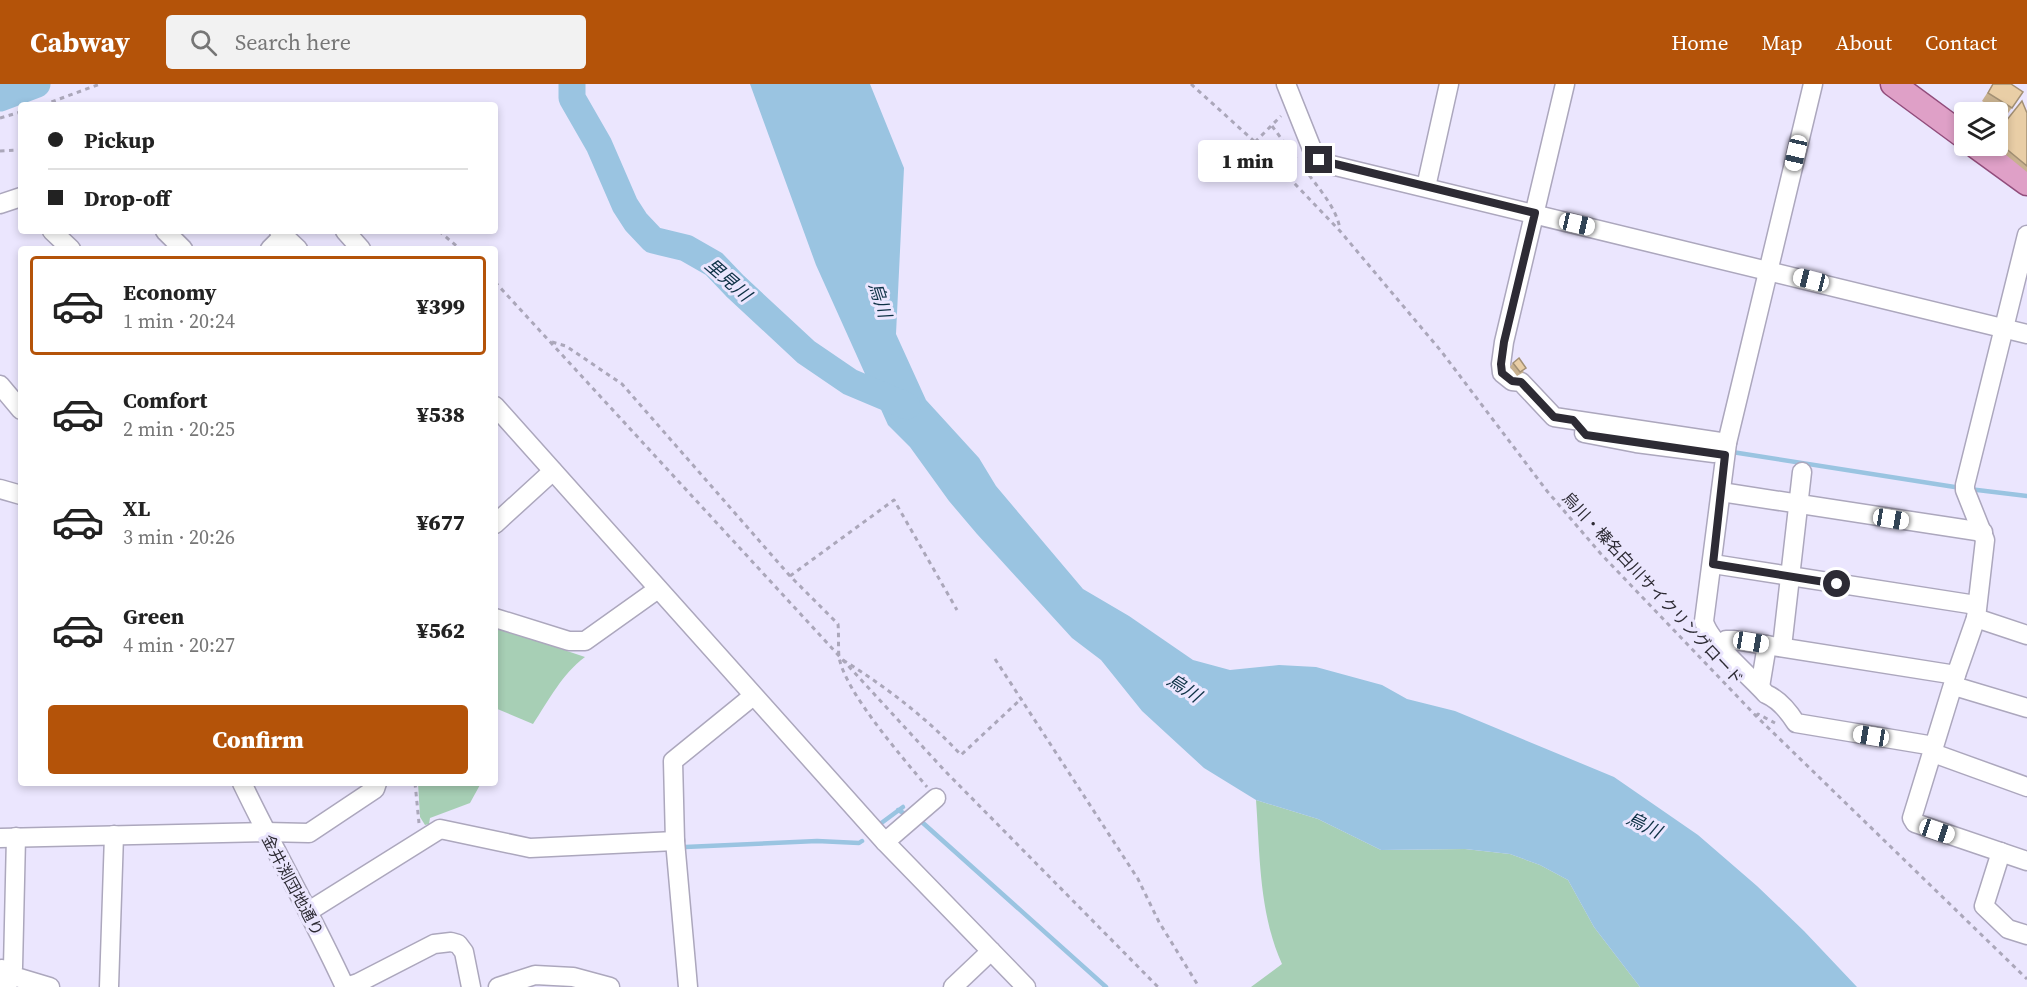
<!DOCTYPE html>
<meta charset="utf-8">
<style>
:root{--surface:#fff;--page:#f2f2f2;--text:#222;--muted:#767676;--line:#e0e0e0;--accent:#b45309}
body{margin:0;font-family:"Source Serif 4","Noto Sans JP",serif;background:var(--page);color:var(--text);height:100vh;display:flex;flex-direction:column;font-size:22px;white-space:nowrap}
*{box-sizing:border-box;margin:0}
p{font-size:20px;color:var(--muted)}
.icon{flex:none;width:33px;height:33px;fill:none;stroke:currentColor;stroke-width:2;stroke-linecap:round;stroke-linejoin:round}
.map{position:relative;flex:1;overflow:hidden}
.panel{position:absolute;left:18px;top:162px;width:480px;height:540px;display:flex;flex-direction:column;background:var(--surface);border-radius:6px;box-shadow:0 3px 9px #0003}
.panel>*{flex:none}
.top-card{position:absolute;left:18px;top:18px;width:480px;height:132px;border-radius:6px;box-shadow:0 3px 9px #0003;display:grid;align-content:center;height:132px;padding:0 30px;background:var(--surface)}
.tools{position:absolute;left:1954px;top:18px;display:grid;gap:12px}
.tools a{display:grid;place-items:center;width:54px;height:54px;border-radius:6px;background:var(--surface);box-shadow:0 3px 9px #0003;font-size:30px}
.end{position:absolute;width:27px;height:27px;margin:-14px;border:8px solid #2d2b34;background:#fff;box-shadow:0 0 0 3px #fff}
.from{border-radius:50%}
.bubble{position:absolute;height:42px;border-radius:6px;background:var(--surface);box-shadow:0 3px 9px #0003;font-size:20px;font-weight:800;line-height:42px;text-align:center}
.car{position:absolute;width:18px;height:36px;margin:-18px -9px;border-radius:8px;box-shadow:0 0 4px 2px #0007;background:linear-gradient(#fff 24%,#345 0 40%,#fff 0 76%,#345 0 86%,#fff 0)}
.top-card b{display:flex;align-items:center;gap:21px;height:57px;font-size:22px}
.top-card b+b{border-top:2px solid var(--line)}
.top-card i{width:15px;height:15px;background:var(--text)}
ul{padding:10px 0 0;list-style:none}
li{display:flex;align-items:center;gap:18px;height:99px;margin:0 12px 9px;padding:0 18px;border:3px solid transparent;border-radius:6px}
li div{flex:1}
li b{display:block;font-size:22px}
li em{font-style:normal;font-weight:800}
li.current{border-color:var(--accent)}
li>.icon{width:54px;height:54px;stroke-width:1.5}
.button{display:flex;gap:12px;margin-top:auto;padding:12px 30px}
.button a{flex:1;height:69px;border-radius:6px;background:var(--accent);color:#fff;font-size:24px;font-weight:800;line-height:69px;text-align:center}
header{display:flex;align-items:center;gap:36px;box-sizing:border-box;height:84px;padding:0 30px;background:var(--accent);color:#fff}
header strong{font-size:28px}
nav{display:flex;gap:33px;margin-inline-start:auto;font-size:21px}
.search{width:420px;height:54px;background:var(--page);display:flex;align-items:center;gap:15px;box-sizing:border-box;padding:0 21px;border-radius:6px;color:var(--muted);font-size:22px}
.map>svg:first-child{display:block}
.green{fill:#a7cfb5}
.water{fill:#9ac4e1}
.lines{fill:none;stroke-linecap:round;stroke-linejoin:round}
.stream{stroke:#9ac4e1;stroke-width:4.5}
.river{stroke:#9ac4e1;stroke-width:27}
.minor-casing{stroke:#aca7bd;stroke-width:21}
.major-casing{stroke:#924d7c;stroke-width:27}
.path{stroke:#aba7ba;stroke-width:3;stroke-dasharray:4.5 4.5;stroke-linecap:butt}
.minor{stroke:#fff;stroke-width:18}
.major{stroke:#dfa0c7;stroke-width:24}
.wall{fill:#c8b18f}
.building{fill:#e9cea6;stroke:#a39074;stroke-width:1.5}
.route{stroke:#2d2b34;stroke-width:8}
.labels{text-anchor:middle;stroke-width:6;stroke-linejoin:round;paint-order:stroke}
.street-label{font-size:16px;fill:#2d2b34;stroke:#ebe6fe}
.water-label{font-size:18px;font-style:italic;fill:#0c3044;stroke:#ebe6fe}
</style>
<header>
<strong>Cabway</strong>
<div class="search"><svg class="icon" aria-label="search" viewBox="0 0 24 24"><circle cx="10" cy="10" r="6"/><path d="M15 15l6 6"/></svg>Search here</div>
<nav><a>Home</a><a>Map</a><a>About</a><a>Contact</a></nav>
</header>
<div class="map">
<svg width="2027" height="903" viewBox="0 0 2027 903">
<rect width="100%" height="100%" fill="#ebe6fe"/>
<g class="green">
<path d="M 495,543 L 585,573 C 562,590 549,616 533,640 L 495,624 Z"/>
<path d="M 418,699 L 481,699 L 470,719 L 430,734 L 429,740 L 425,741 L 420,733 Z"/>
<path d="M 1256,716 L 1318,735 L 1381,766 L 1465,765 L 1510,770 L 1540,781 L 1568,796 L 1594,843 L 1640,903 L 1251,903 L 1282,880 C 1259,829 1260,771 1256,716 Z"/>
</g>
<path class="water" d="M 750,0 L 870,0 L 904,84 L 896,250 L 926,316 L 979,374 L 996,402 L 1083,505 L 1129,532 L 1193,576 L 1230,586 L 1279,581 L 1316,583 L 1382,601 L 1407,615 L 1455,627 L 1614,693 L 1698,751 L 1757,802 L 1804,847 L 1857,903 L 1640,903 L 1594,843 L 1568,796 L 1540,781 L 1510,770 L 1465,765 L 1381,766 L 1318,735 L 1256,716 L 1204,684 L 1142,627 L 1101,576 L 1072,554 L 977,450 L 949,417 L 910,363 L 888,341 L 816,181 Z"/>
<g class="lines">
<g class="stream">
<path d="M 1732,368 L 1961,404"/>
<path d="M 1969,405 L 2027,412"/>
<path d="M 898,726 L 909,732"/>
<path d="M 917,736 L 923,739 L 1106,903"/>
<path d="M 880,740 L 903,723"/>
<path d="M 685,763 L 817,757 L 859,759 L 862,757"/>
</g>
<g class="river">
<path d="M 572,0 L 572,14 L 599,61 L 625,121 L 636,138 L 653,156 L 686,164 L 714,180 L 735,202 L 806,268 L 850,298 L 907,322"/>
<path d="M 0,14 L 37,0"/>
</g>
<defs>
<g id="minor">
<path d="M 1286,0 L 1314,70 L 1323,79 L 2027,250"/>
<path d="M 1565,0 L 1504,258 L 1501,280 L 1502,289 L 1512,297 L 1521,298 L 1554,333 L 1727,359"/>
<path d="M 1813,0 L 1727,359 L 1704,537 C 1708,557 1752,594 1766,610 C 1778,615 1789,628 1796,639 L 1934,662"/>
<path d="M 1426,103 L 1449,0"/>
<path d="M 0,120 L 21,113"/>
<path d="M 52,147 L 71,165"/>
<path d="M 165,147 L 183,165"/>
<path d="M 279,147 L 298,165"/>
<path d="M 345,147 L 361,165"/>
<path d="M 2027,151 L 1965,401 L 1965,406 L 1985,456 L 1976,534 L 1956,591 L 1912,734 L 1915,739 L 2027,777"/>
<path d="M 270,165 L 284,151"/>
<path d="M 0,301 L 21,326"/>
<path d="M 495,322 L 885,758 L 1026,903"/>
<path d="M 1584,349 L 1636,359 L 1714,369"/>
<path d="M 0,405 L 21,411"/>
<path d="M 1721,408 L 1983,448"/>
<path d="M 495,440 L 553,387"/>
<path d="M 1713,480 L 1976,521"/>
<path d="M 495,534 L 569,557 L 585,557 L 658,505"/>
<path d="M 1976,534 L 2027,551"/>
<path d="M 1720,561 L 1726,556 L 1734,556 L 1956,591"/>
<path d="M 1782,563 L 1802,388"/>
<path d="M 1954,602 L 2027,624"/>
<path d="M 1760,603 L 1767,561"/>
<path d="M 1933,669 L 2027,703"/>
<path d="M 242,699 C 275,768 313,833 345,903"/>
<path d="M 0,754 L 265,748 L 309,749 L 375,705 L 377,699"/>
<path d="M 885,758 L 936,714"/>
<path d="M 2001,768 L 1984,822 L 2008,845 L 2027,851"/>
<path d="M 309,827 L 440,745 L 530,764 L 675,757"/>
<path d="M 2,885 L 10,891 L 50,903"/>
<path d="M 7,903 L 13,883 L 16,753"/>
<path d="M 109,903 L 114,751"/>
<path d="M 346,903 L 358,899 L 434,860 L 451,858 L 458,860 L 464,868 L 471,903"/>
<path d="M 498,903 L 535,891 L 573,893 L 610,903"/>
<path d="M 688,903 L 675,757 L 673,677 L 753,612"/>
<path d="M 953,903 L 991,867"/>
</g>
<g id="major">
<path d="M 1893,0 L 1965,53"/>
<path d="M 1976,62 L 2027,99"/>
</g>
</defs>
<use href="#minor" class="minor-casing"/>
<use href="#major" class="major-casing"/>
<g class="path">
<path d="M 1191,0 L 1255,58 L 1340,147 L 1441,267 L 1547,407 L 1601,470 L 1756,632 L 2027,895"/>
<path d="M 43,21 L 100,0"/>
<path d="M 0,34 L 21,28"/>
<path d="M 1272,42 L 1298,77"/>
<path d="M 1255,58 L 1281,32"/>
<path d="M 0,67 L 21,66"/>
<path d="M 1304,84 C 1317,103 1336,122 1340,145"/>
<path d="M 439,147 L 460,165"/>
<path d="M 495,198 L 945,687 L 1158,903"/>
<path d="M 552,258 L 566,262 L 622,300 L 790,492 L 838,540 C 839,551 838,562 839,573 C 845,608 903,674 927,703"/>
<path d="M 790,492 L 894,416 L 957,526"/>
<path d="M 995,575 L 1138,795 L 1159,838 L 1199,903"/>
<path d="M 843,576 C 886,603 927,634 961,671 L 1022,614"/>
<path d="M 1756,632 L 1758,630 L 1775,639"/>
<path d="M 415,699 L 419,739"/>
</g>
<use href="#minor" class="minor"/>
<use href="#major" class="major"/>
</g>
<g class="wall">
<path d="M 1993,0 L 2023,8 L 2006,32 L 1982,17 Z"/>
<path d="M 2027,29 L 2027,88 L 1995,62 L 1998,62 L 1998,47 Z"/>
<path d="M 1513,279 L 1524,288 L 1517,292 L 1510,283 Z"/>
</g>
<g class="building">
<path d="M 1993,0 L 2011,0 L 2023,8 L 2012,24 L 1988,9 Z"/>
<path d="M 2022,17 L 2027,29 L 2027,82 L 1998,58 L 1998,47 Z"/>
<path d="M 1519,274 L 1526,284 L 1520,288 L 1513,279 Z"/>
</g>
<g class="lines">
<path class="route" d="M 1319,76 L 1535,129 L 1504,258 L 1501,280 L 1502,289 L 1512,297 L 1521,298 L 1554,333 L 1573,336 L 1586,351 L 1725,371 L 1713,480 L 1837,500"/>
</g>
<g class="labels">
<g class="street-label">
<text transform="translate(1653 504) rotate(47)" y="6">烏川・榛名白川サイクリングロード</text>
<text transform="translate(293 801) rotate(62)" y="6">金井渕団地通り</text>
</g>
<g class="water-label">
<text transform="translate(728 196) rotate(41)" y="6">里見川</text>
<text transform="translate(880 216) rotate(72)" y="6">烏川</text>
<text transform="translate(1184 604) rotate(33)" y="6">烏川</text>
<text transform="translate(1644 741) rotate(26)" y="6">烏川</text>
</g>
</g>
</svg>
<div class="tools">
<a><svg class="icon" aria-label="layers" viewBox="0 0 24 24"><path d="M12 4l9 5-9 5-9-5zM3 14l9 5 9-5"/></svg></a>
</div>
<i class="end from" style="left:1837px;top:500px"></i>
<i class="end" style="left:1319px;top:76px"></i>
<div class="bubble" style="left:1198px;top:56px;width:99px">1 min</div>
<i class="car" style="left:1796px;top:69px;rotate:193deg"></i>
<i class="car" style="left:1577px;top:140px;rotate:103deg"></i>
<i class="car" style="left:1811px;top:196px;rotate:284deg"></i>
<i class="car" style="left:1891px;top:435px;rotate:99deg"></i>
<i class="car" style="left:1751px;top:558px;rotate:99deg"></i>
<i class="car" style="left:1871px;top:652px;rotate:279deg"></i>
<i class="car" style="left:1937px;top:747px;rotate:109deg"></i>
<div class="top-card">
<b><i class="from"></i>Pickup</b>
<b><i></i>Drop-off</b>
</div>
<section class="panel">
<ul>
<li class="current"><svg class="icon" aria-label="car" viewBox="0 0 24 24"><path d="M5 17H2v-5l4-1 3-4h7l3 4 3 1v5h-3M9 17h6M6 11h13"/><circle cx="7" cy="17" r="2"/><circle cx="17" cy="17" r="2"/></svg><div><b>Economy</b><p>1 min · 20:24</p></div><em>¥399</em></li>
<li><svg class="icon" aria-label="car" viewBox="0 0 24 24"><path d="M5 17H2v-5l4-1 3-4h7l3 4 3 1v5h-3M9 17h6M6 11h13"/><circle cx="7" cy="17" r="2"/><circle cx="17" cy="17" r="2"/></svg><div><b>Comfort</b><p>2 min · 20:25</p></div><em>¥538</em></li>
<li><svg class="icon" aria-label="car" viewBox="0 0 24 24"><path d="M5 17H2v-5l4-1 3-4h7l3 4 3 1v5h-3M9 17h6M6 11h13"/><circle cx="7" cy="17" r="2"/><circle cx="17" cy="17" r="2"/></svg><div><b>XL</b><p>3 min · 20:26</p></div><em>¥677</em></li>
<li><svg class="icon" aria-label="car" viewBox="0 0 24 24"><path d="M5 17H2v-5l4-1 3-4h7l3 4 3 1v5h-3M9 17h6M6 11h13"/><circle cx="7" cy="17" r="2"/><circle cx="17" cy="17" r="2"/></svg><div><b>Green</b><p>4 min · 20:27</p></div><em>¥562</em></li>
</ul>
<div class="button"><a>Confirm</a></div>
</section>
</div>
